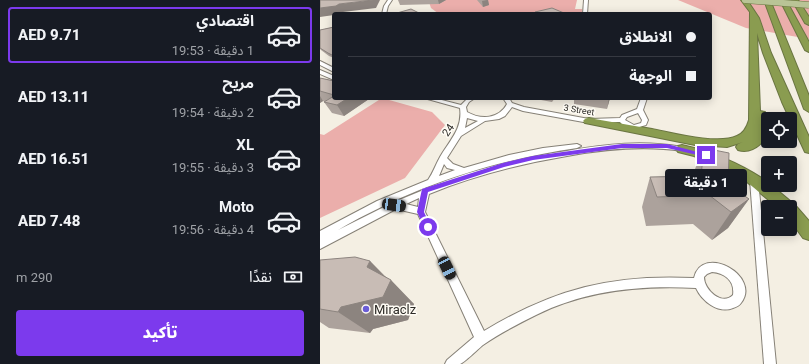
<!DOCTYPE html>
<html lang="ar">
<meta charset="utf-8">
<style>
:root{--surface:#171b24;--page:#20242c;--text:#f1f3f6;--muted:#9ea1a6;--line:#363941;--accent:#7c3aed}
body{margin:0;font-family:Roboto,"Noto Sans Arabic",sans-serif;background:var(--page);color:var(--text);direction:rtl;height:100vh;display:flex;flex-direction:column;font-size:15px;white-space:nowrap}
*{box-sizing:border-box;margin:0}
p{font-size:13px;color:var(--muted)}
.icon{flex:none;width:22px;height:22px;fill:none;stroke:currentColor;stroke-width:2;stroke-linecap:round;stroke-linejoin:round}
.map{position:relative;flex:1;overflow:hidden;direction:ltr}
.sheet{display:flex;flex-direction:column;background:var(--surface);width:320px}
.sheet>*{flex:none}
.top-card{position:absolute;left:12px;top:12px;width:380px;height:88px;border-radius:4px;box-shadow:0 2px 10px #0003;direction:rtl;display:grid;align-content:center;height:88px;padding:0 16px;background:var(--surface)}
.tools{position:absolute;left:441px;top:112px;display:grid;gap:8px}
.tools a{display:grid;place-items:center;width:36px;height:36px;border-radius:4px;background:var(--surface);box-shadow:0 2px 10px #0003;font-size:20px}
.end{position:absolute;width:18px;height:18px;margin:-9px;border:5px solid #7c3aed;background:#fff;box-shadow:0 0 0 2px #fff}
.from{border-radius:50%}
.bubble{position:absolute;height:28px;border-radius:4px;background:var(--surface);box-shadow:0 2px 10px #0003;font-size:13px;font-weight:800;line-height:28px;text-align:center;direction:rtl}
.car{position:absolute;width:12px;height:24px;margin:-12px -6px;border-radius:5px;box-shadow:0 0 3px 1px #0007;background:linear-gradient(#222 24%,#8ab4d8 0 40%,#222 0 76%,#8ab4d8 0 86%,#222 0)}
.top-card b{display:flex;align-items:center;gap:14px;height:38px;font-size:15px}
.top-card b+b{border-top:1px solid var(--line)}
.top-card i{width:10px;height:10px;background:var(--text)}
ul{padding:7px 0 0;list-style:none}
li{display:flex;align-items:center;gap:12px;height:56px;margin:0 8px 6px;padding:0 8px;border:2px solid transparent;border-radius:4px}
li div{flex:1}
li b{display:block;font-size:15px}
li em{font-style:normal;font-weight:800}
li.current{border-color:var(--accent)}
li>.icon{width:36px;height:36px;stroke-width:1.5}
.pay{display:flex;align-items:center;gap:10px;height:44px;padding:0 16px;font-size:15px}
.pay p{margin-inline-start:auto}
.cta{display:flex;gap:8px;margin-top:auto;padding:8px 16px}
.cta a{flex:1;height:46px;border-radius:4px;background:var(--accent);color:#fff;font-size:16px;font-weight:800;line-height:46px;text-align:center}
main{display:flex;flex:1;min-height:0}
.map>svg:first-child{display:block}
.green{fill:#ebaeab}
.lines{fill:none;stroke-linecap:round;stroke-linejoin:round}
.street-casing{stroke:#868177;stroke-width:2}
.highway-casing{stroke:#6a7542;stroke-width:2}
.street{fill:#fff;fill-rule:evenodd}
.highway{fill:#8a9c50;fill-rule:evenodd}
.primary-bridge-casing{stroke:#6a7542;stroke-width:7;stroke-linecap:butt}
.primary-bridge{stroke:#b9c496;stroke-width:6}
.wall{fill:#aca29c}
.shaded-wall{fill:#8c847f}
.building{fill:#c8bcb5;stroke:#8c847f}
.route{fill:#7c3aed}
.poi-dot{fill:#6a5dd7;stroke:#fffcf5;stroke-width:1.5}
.labels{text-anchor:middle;stroke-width:3;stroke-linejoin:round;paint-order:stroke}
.far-street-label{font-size:9px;fill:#2e2c28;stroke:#fffcf5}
.street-label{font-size:11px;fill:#2e2c28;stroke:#fffcf5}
.near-poi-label{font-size:13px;fill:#2e2c28;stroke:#fffcf5;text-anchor:start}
</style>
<main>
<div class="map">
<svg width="489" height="364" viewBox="0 0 489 364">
<rect width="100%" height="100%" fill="#f4efe3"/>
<g class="green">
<path d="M 110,0 L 257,0 L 255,9 L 262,9 L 262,13 L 255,12 L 256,14 L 119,14 L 111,8 L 109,2 Z"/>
<path d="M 358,0 L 489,0 L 489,39 L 426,28 Z"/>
<path d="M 62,98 L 112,112 L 125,125 L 85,178 L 0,218 L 0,134 L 4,135 Z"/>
</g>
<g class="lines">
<defs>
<g id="street">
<path d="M 68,0 L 72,0 L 68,6 L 66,14 L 62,14 L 64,6 Z"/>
<path d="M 264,0 L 268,0 L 267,14 L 263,14 Z"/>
<path d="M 0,61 L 14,68 L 14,72 L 0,65 Z"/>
<path d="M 0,70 L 14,76 L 14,80 L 0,74 Z"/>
<path d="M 104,98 L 114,98 L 141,105 L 148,98 L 155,98 L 149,102 L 146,107 L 147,112 C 161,120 179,119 187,104 L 183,98 L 189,98 L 192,103 L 204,107 L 269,119 L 300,118 L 302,115 L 317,109 L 321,98 L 327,98 L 323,110 L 328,120 L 326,125 C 317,128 307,131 300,122 L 269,123 L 203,111 L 192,107 L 185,116 L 179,119 L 165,121 L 141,136 L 127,158 L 133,164 L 144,168 L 189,155 L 223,148 L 257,144 L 261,146 L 257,148 C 170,161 94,186 18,230 L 72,203 L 101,191 L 102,189 L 107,188 C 152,170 199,158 247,151 C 286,144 323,140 362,147 L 366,149 L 362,151 C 323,145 285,149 247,156 C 199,164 153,176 109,194 L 105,212 L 164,331 C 234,289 291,274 374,278 C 382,243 442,276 421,303 C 419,306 416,307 413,308 C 398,314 382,301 376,288 C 321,285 266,290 216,315 C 198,324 180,333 163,345 C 158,349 144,363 140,364 C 136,364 129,364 125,364 L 127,360 L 154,337 L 98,214 L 76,209 L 0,249 L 0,231 L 57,201 L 108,180 C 113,173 116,164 120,157 C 129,141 143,129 140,108 ZM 318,113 L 322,120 L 321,123 L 314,125 L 305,120 L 307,117 ZM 147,118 L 158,121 L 145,128 ZM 124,164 L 127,168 L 135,170 L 119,176 ZM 99,198 L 98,207 L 86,204 ZM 392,272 C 405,273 415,281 413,295 C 402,306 384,290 384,277 L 387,274 Z"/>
<path d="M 434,177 L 438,180 L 456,364 L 444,364 L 430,180 Z"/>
</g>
<g id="highway">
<path d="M 421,0 L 427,0 L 439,18 L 451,53 L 489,137 L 489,153 L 485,152 L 462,102 L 443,53 L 437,33 L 440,111 L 445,112 C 456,130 439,156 418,150 L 416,147 L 418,144 L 423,142 L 407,147 L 375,145 L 265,123 L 263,121 L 265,119 L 269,118 C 290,122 311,125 332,129 C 353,133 397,145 417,136 C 424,133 427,127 429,120 L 430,12 Z"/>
<path d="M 444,0 L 450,0 L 489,96 L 489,112 L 484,109 Z"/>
<path d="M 460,0 L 466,0 L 489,42 L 489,52 L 485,50 Z"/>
<path d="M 472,0 L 478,0 L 489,17 L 489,25 L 485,23 Z"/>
<path d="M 362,145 C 394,152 421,164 448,182 L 448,185 L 451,185 L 475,205 L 489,221 L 489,240 L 483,238 L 470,220 L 470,207 L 457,207 L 427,182 L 400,166 L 374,156 L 358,152 L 356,149 L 358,146 Z"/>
</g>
</defs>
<use href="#street" class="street-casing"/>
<use href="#highway" class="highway-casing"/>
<use href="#street" class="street"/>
<use href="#highway" class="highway"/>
<defs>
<path id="primary-bridge" d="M 425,0 L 489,5"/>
</defs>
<use href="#primary-bridge" class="primary-bridge-casing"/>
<use href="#primary-bridge" class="primary-bridge"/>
</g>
<g class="wall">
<path d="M 78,0 L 126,0 L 119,4 L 80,5 Z"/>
<path d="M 157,0 L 168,0 L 169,5 L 163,7 Z"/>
<path d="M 14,27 L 14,58 L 9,56 L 1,50 L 0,49 L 0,30 Z"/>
<path d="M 0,78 L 14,81 L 14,98 L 48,98 L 49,99 L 24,116 L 12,113 L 4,102 L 5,102 L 3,101 L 0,103 Z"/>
<path d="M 219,98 L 235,98 L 232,102 L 221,100 Z"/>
<path d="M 254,98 L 290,98 L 287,109 L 254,104 Z"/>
<path d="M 384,148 L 408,184 L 429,199 L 408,228 L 392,240 L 373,224 L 326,226 L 322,207 L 330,177 L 372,176 Z"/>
<path d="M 0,260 L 50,261 L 65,276 L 94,304 L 88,320 L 53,329 L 50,333 L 9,328 L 0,322 Z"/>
</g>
<g class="shaded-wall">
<path d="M 53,0 L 60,0 L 56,8 L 23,12 L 20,14 L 14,14 L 14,15 L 0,17 L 0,8 L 19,4 Z"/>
<path d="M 118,0 L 126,0 L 119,4 Z"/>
<path d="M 167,0 L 168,0 L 169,5 L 163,7 L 162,1 Z"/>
<path d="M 0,96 L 3,101 L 0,103 Z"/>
<path d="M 28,98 L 48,98 L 49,99 L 24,116 L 17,105 Z"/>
<path d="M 289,98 L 290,98 L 287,109 Z"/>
<path d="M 429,199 L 408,228 L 392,240 L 411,212 Z"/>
<path d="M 50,261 L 70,282 L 71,280 L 94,304 L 88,320 L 53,329 L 50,333 L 18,312 L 47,267 Z"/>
</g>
<g class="building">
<path d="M 0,0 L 53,0 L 19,4 L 16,6 L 0,8 Z"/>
<path d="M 232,8 L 244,13 L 244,14 L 218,14 L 215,12 Z"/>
<path d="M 91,9 L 101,14 L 79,14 L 77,13 Z"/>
<path d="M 14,27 L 14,56 L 8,53 L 0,48 L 0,30 Z"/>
<path d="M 0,78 L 14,81 L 14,95 L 0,91 Z"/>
<path d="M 14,96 L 14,98 L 28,98 L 17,105 L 4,102 Z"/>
<path d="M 384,148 L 409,153 L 408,184 L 429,199 L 411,212 L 389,195 L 337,197 L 330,177 L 381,176 Z"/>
<path d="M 35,257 L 50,261 L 47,267 L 71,280 L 63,297 L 21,307 L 18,312 L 0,309 L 0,260 Z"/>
</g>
<path class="route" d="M 302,144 L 347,144 L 389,155 L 386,157 L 347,148 L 302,148 L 213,160 L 184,167 L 108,192 L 104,212 L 111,227 L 110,229 L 105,229 L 97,212 L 102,189 L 183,163 L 213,156 Z"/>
<circle class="poi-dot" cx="46" cy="309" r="4"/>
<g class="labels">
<g class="far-street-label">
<text transform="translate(259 110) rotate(9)" y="3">3 Street</text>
</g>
<g class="street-label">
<text transform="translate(128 130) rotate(-56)" y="4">24</text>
</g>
<g class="near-poi-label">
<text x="54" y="314">Miraclz</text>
</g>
</g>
</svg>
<div class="tools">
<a><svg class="icon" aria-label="locate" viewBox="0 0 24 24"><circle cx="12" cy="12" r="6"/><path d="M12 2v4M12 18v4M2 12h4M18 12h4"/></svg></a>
<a>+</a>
<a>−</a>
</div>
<i class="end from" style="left:108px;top:227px"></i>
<i class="end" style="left:386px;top:155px"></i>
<div class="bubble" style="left:345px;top:169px;width:82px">1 دقيقة</div>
<i class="car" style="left:74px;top:205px;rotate:98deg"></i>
<i class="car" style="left:127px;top:268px;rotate:154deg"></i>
<div class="top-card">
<b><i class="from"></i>الانطلاق</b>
<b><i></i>الوجهة</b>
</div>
</div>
<section class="sheet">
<ul>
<li class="current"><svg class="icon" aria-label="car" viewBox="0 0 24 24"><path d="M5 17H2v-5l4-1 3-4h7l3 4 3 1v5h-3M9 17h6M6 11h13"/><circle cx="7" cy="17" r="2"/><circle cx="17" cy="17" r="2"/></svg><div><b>اقتصادي</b><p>1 دقيقة · 19:53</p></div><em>AED 9.71</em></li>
<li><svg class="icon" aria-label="car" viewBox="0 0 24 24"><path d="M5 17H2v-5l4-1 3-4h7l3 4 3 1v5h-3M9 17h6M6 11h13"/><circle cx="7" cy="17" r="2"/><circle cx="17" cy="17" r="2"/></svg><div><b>مريح</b><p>2 دقيقة · 19:54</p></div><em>AED 13.11</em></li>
<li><svg class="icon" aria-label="car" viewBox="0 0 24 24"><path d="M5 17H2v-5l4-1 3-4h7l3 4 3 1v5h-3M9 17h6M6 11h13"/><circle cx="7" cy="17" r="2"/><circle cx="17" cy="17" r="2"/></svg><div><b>XL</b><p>3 دقيقة · 19:55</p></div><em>AED 16.51</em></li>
<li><svg class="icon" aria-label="car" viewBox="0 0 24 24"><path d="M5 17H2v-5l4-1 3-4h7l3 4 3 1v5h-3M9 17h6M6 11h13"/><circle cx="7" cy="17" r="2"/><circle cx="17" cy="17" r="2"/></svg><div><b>Moto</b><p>4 دقيقة · 19:56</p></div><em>AED 7.48</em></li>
</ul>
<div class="pay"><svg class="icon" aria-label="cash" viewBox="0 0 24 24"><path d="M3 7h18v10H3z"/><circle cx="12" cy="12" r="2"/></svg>نقدًا<p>290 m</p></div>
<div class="cta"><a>تأكيد</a></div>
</section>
</main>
